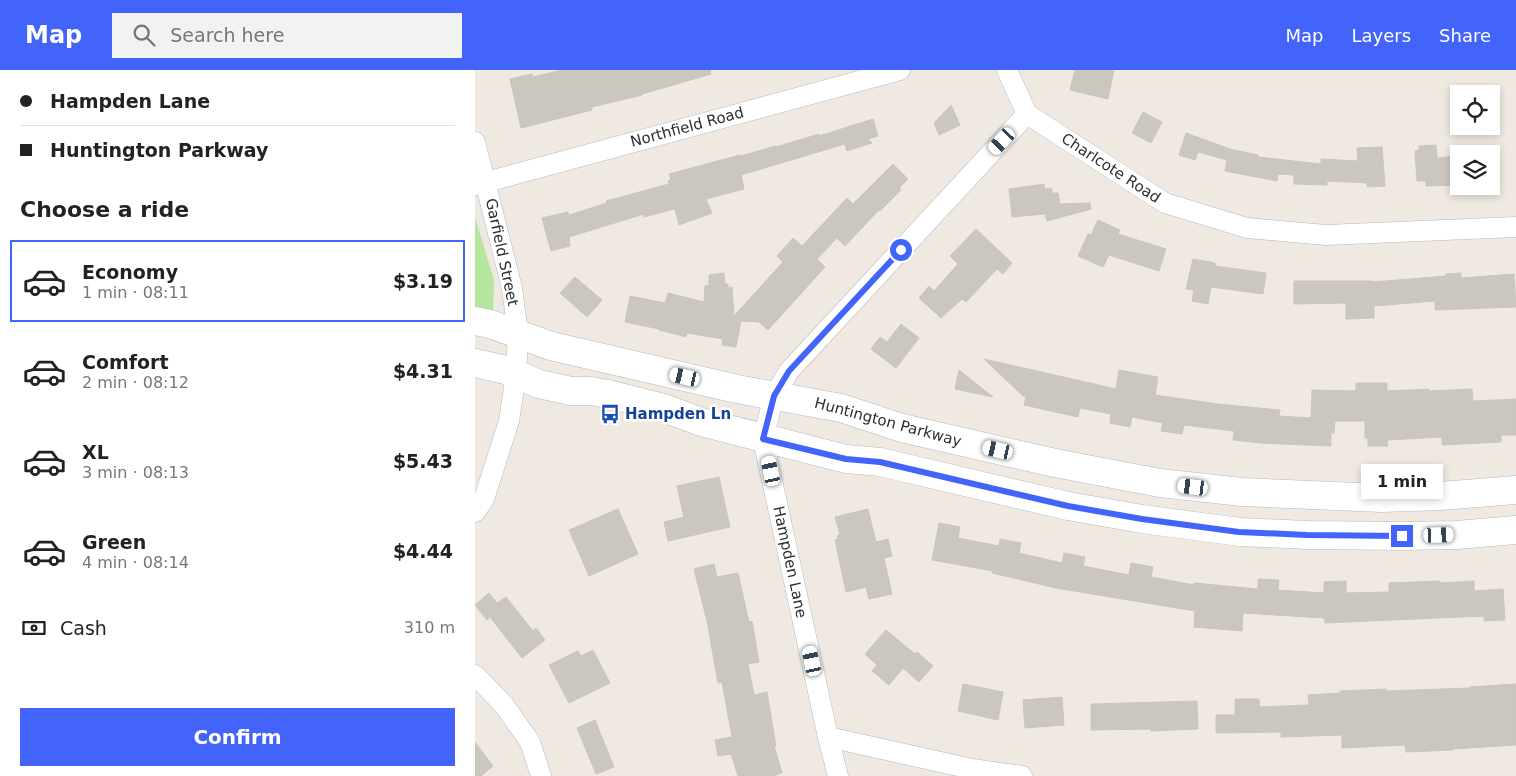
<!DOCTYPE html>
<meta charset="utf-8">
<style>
:root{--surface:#fff;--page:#f2f2f2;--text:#222;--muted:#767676;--line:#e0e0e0;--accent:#4264fb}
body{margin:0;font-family:"DejaVu Sans",sans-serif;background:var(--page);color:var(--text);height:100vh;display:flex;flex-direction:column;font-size:19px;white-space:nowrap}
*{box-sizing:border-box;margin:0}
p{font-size:16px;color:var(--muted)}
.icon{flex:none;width:28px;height:28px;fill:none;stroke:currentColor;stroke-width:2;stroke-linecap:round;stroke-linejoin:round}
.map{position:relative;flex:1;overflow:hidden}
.details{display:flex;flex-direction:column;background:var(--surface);width:475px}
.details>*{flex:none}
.top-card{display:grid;align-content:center;height:110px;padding:0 20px;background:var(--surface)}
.buttons{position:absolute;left:975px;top:15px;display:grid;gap:10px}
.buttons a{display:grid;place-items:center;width:50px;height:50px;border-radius:0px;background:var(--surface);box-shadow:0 2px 8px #0003;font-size:25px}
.end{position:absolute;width:22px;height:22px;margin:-11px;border:6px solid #4264fb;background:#fff;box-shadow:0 0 0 2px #fff}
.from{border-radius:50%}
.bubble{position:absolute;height:35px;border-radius:0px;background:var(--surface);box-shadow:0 2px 8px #0003;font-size:16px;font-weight:700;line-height:35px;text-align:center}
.car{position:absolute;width:15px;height:30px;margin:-15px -8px;border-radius:6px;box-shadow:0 0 4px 1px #0007;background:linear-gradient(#fff 24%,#345 0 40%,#fff 0 76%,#345 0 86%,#fff 0)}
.top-card b{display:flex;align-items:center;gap:18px;height:48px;font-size:19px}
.top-card b+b{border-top:1px solid var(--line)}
.top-card i{width:12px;height:12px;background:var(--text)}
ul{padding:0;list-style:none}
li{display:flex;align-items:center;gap:15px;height:82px;margin:0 10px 8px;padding:0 10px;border:2px solid transparent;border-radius:0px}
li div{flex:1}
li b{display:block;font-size:19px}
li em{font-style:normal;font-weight:700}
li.active{border-color:var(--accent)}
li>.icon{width:45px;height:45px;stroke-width:1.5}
h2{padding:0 20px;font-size:22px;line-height:60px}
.pay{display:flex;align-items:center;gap:12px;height:55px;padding:0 20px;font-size:19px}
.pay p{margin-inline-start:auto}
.cta{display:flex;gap:10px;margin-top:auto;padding:10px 20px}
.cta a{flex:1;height:58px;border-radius:0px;background:var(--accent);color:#fff;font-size:20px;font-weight:700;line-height:58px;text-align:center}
header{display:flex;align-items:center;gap:30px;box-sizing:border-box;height:70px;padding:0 25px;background:var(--accent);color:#fff}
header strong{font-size:24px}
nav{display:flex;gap:28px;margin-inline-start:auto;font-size:18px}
.search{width:350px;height:45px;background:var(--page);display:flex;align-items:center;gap:12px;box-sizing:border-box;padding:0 18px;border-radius:0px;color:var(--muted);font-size:19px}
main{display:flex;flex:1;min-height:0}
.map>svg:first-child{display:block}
.green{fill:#b6e59e}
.building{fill:#cbc7bf;stroke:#cbc5ba}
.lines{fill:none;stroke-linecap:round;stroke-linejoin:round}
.street-casing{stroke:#b4b7c1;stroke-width:21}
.secondary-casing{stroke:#b4b7c1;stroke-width:29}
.street{stroke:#fff;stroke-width:20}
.secondary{stroke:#fff;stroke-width:28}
.route{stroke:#4264fb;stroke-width:6}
.labels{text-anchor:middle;stroke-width:5;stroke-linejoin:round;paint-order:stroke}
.street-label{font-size:15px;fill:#2e2e2e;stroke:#fff}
.transit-label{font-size:15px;font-weight:bold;fill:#164399;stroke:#fff;text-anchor:start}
</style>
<header>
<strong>Map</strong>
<div class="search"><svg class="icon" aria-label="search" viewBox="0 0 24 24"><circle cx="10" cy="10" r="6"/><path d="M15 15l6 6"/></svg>Search here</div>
<nav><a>Map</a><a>Layers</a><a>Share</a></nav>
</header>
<main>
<section class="details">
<div class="top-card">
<b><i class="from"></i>Hampden Lane</b>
<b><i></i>Huntington Parkway</b>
</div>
<h2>Choose a ride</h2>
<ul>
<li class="active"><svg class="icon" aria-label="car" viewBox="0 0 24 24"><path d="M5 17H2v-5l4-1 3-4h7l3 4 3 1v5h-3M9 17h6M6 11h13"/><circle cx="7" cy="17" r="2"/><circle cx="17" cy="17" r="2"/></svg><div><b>Economy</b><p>1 min · 08:11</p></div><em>$3.19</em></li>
<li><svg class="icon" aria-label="car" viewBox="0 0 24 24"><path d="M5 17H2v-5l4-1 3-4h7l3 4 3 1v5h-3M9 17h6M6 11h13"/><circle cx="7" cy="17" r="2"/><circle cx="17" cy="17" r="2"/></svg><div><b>Comfort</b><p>2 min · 08:12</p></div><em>$4.31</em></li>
<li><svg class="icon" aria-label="car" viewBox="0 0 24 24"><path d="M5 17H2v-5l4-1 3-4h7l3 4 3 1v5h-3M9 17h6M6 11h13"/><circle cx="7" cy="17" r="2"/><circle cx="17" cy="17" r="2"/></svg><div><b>XL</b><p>3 min · 08:13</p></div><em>$5.43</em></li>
<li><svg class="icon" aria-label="car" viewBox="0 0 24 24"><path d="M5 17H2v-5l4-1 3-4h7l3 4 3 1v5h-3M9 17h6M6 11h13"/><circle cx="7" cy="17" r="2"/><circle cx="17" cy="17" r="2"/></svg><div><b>Green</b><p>4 min · 08:14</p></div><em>$4.44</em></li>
</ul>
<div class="pay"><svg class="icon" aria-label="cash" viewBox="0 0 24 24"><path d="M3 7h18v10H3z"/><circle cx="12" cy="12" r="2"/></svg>Cash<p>310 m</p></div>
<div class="cta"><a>Confirm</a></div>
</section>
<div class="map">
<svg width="1041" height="706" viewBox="0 0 1041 706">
<rect width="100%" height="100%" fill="#efe9e1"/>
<path class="green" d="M 0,147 L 19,210 L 18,242 L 0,238 Z"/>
<g class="building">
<path d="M 87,0 L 235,0 L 236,4 L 167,24 L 167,25 L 117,37 L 117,40 L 46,58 L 35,9 L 57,4 L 58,7 Z"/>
<path d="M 600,0 L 639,0 L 633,29 L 595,20 Z"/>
<path d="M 476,35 L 485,55 L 464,65 L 459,53 Z"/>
<path d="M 668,42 L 687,52 L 676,73 L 657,63 Z"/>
<path d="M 398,49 L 403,66 L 393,69 L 397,73 L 372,81 L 370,74 L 266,105 L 269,119 L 231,129 L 237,143 L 204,155 L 200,139 L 169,147 L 169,144 L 94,167 L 95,176 L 76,181 L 67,148 L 93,142 L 94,145 L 132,133 L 131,131 L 194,114 L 193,111 L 196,110 L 194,104 L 265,85 L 266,86 L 300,76 L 301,77 L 344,64 L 344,66 Z"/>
<path d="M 711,63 L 755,79 L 783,85 L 783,87 L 846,94 L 846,89 L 883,91 L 882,78 L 907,77 L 910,116 L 892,117 L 892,113 L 852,111 L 852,115 L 819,114 L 819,105 L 803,104 L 802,111 L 750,101 L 752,90 L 723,82 L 720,90 L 704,85 Z"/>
<path d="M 961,75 L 962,88 L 984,86 L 984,115 L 951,116 L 951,111 L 942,111 L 940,81 L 944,80 L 944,76 Z"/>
<path d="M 418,94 L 433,109 L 424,118 L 426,120 L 405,141 L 404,140 L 370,176 L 362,168 L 342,189 L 350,197 L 293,260 L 284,252 L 266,251 L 261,277 L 247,275 L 248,269 L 212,263 L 211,267 L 184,260 L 184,259 L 150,252 L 155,226 L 190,233 L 193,223 L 229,232 L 230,216 L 234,215 L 234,205 L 249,203 L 250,214 L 253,214 L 253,218 L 257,217 L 259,246 L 308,192 L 302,186 L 318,168 L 327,176 L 372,128 L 378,134 Z"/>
<path d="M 569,114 L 570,119 L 577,118 L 577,123 L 583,123 L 585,134 L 615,133 L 616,139 L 572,151 L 570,144 L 537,147 L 534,119 Z"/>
<path d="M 623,150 L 645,160 L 643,164 L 691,179 L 684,201 L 634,185 L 628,197 L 603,186 L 613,164 L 616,165 Z"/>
<path d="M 501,159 L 537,193 L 528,204 L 522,199 L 491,232 L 487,229 L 466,248 L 444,228 L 454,216 L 459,221 L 483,194 L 475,186 Z"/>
<path d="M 718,189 L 740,193 L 740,196 L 791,203 L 788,224 L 736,217 L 733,234 L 717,231 L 719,220 L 711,219 Z"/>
<path d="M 986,203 L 986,208 L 1039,204 L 1041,237 L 960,240 L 960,231 L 899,236 L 899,248 L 871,249 L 871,233 L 819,234 L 819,211 L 898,211 L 898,212 L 971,206 L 971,204 Z"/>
<path d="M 100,207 L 127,230 L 112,247 L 85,223 Z"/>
<path d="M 426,254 L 444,268 L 421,298 L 396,279 L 405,267 L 412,272 Z"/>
<path d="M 509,289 L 641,319 L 644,300 L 683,307 L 680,325 L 743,334 L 805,340 L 804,346 L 836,348 L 837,320 L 881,321 L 881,313 L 912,313 L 912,321 L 954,319 L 954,321 L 997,319 L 998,331 L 1041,329 L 1041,365 L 1026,365 L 1026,372 L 967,375 L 967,367 L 912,370 L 913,376 L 893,376 L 893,368 L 890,368 L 890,351 L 860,351 L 859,363 L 856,363 L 856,376 L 785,373 L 758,370 L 759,361 L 709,355 L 707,364 L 686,361 L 688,353 L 657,347 L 655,357 L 635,353 L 636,344 L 605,338 L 603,347 L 549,335 L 551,327 L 548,326 Z"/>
<path d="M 484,300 L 518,327 L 480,319 Z"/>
<path d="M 244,407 L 255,457 L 193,471 L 189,452 L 209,447 L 202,416 Z"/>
<path d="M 143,439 L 163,484 L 114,506 L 94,460 Z"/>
<path d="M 393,439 L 401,472 L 413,469 L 417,486 L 409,488 L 417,524 L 394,529 L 391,517 L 371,522 L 360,470 L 363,469 L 362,466 L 365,464 L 360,447 Z"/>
<path d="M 464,453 L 485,457 L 483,468 L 524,476 L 525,469 L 546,473 L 544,483 L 587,493 L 589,483 L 610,487 L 608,496 L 654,505 L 656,493 L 678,497 L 676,507 L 719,515 L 719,513 L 783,519 L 783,509 L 804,510 L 803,520 L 849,523 L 849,512 L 871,511 L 871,523 L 914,522 L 914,513 L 965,511 L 965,513 L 999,511 L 999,521 L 1028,519 L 1030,550 L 1009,551 L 1009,546 L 850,553 L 849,548 L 768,543 L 767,561 L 719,557 L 720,541 L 581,518 L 517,503 L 518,501 L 457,490 Z"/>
<path d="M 239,494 L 242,507 L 263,503 L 274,552 L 277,551 L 284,592 L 273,594 L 279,625 L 292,622 L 301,676 L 299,676 L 307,703 L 297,706 L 263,706 L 256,684 L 243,686 L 240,670 L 257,667 L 247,612 L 243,613 L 232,551 L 219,499 Z"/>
<path d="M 14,523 L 22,533 L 31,527 L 58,561 L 61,558 L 70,570 L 47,588 L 15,547 L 12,550 L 0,535 Z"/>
<path d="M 411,560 L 440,584 L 442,582 L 458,596 L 444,612 L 428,598 L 414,615 L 397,601 L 402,595 L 390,584 Z"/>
<path d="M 118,580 L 135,613 L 94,633 L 74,595 L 103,581 L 106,586 Z"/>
<path d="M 488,614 L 528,622 L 523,650 L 483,641 Z"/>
<path d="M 1041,614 L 1041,675 L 978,679 L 978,680 L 931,682 L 930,675 L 867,678 L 867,665 L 806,667 L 806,662 L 741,663 L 741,645 L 760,645 L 760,629 L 784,629 L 785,637 L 834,635 L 833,625 L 865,623 L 865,621 L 911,619 L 911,621 L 995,618 L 995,617 Z"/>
<path d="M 587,627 L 589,655 L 550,658 L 548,630 Z"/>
<path d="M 722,631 L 723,659 L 676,661 L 676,659 L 616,660 L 616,634 Z"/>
<path d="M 120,650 L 139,697 L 121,704 L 102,658 Z"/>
<path d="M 0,672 L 18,696 L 6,706 L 0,706 Z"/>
</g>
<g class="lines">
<defs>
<g id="street">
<path d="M 532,0 L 552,44 L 690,133 L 772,158 L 851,165 L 1041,157"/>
<path d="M 0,72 L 37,218 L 43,264 L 41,304 L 34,351 L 9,429 L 0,442"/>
<path d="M 0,115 L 425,0"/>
<path d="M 0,605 L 29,635 L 55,672 L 66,706"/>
<path d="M 353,667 L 497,699 L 547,706"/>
<path d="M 363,706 L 353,667 L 288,369 L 299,326 L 314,301 L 552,44"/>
</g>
<g id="secondary">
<path d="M 0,251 L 15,254 L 76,276 L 262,319 L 366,338 L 427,358 L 580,393 L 685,413 L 767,422 L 907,428 L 965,426 L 1041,420"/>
<path d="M 0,293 L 31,300 L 64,314 L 96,321 L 116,321 L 133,324 L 189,338 L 226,352 L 371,389 L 405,392 L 593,436 L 667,449 L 765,462 L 832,465 L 927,466 L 982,465 L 1041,460"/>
</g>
</defs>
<use href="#street" class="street-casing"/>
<use href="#secondary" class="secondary-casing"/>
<use href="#street" class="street"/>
<use href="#secondary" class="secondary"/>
</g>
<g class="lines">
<path class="route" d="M 426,180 L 314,301 L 299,326 L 288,369 L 371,389 L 405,392 L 593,436 L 667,449 L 764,462 L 832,465 L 927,466"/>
</g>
<defs>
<symbol id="bus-bare" viewBox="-9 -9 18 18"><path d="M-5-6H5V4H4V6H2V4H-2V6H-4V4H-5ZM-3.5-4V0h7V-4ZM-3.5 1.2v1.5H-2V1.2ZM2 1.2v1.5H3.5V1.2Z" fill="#1a4fb4" stroke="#fff" stroke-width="2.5" paint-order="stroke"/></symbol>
</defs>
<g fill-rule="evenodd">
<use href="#bus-bare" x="121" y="330" width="28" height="28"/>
</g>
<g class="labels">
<g class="street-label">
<text transform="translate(212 57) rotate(-15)" y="5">Northfield Road</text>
<text transform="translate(636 98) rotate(33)" y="5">Charlcote Road</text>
<text transform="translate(27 182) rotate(78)" y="5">Garfield Street</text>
<text transform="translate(413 352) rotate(15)" y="5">Huntington Parkway</text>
<text transform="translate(315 492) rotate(78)" y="5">Hampden Lane</text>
</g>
<g class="transit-label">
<text x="150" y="349">Hampden Ln</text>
</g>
</g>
</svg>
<div class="buttons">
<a><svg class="icon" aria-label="locate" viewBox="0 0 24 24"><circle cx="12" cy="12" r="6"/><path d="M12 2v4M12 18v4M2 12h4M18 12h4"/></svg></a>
<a><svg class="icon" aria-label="layers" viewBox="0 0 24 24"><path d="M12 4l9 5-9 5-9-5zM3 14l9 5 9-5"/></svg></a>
</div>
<i class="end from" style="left:426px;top:180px"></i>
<i class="end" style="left:927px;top:466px"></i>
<div class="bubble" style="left:886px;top:394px;width:82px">1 min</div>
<i class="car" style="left:527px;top:71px;rotate:223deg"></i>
<i class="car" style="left:210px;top:307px;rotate:283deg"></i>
<i class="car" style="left:523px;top:380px;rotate:283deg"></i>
<i class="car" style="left:296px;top:401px;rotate:348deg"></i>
<i class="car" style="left:718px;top:417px;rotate:277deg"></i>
<i class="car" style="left:964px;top:465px;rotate:88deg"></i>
<i class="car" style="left:337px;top:591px;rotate:348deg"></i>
</div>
</main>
